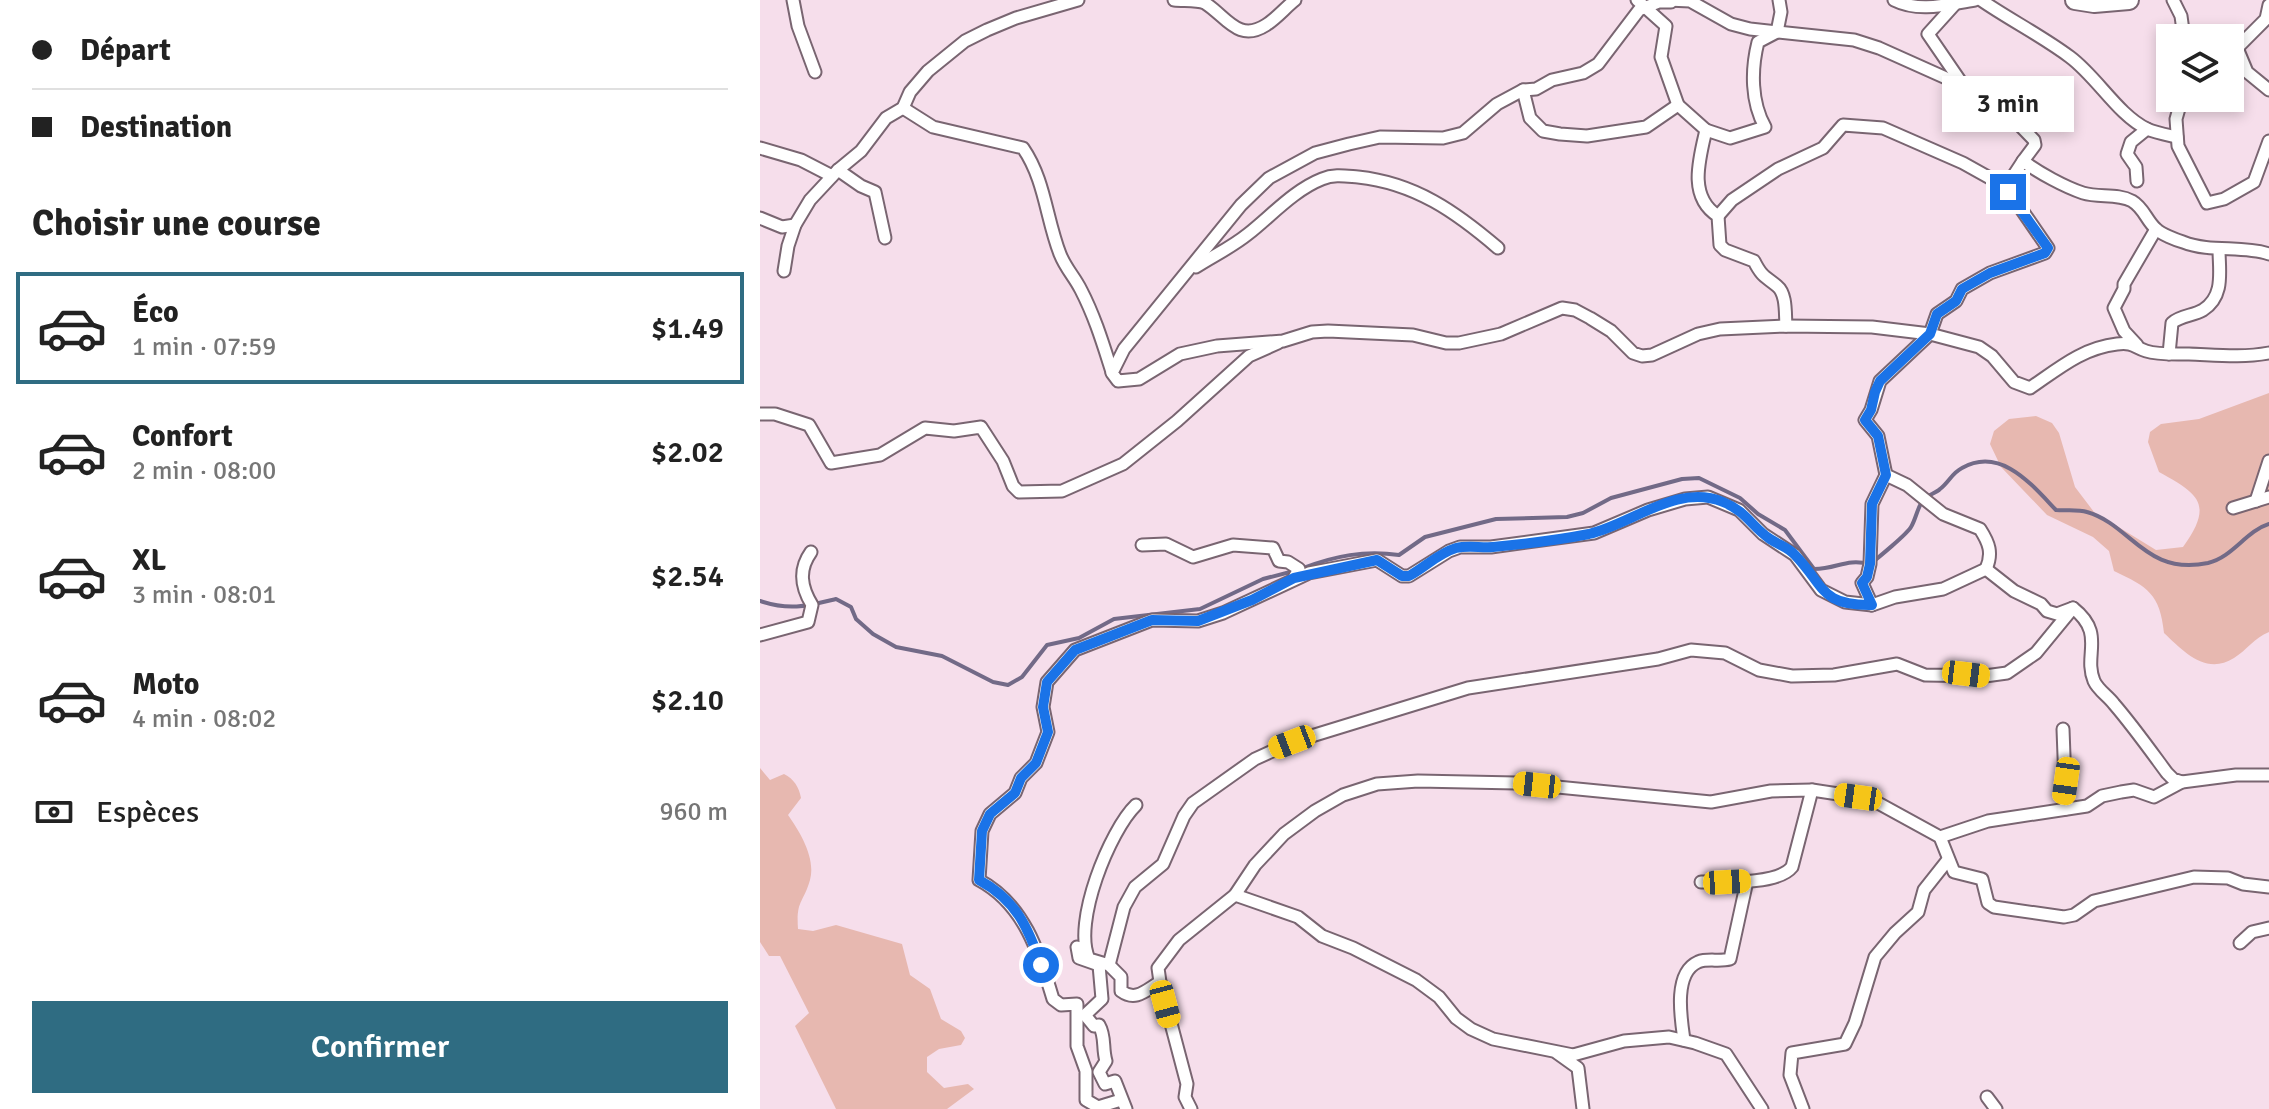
<!DOCTYPE html>
<html lang="fr">
<meta charset="utf-8">
<style>
:root{--surface:#fff;--page:#f2f2f2;--text:#222;--muted:#767676;--line:#e0e0e0;--accent:#2f6c82}
body{margin:0;font-family:Signika,sans-serif;background:var(--page);color:var(--text);height:100vh;display:flex;flex-direction:column;font-size:30px;white-space:nowrap}
*{box-sizing:border-box;margin:0}
p{font-size:26px;color:var(--muted)}
.icon{flex:none;width:44px;height:44px;fill:none;stroke:currentColor;stroke-width:2;stroke-linecap:round;stroke-linejoin:round}
.map{position:relative;flex:1;overflow:hidden}
.sheet{display:flex;flex-direction:column;background:var(--surface);width:760px}
.sheet>*{flex:none}
.hud{display:grid;align-content:center;height:176px;padding:0 32px;background:var(--surface)}
.buttons{position:absolute;left:1396px;top:24px;display:grid;gap:16px}
.buttons a{display:grid;place-items:center;width:88px;height:88px;border-radius:0px;background:var(--surface);box-shadow:0 4px 12px #0003;font-size:40px}
.end{position:absolute;width:36px;height:36px;margin:-18px;border:10px solid #1a73e8;background:#fff;box-shadow:0 0 0 4px #fff}
.from{border-radius:50%}
.bubble{position:absolute;height:56px;border-radius:0px;background:var(--surface);box-shadow:0 4px 12px #0003;font-size:26px;font-weight:600;line-height:56px;text-align:center}
.car{position:absolute;width:24px;height:48px;margin:-24px -12px;border-radius:10px;box-shadow:0 0 6px 2px #0007;background:linear-gradient(#f5c518 24%,#345 0 40%,#f5c518 0 76%,#345 0 86%,#f5c518 0)}
.hud b{display:flex;align-items:center;gap:28px;height:76px;font-size:30px}
.hud b+b{border-top:2px solid var(--line)}
.hud i{width:20px;height:20px;background:var(--text)}
ul{padding:0;list-style:none}
li{display:flex;align-items:center;gap:24px;height:112px;margin:0 16px 12px;padding:0 16px;border:4px solid transparent;border-radius:0px}
li div{flex:1}
li b{display:block;font-size:30px}
li em{font-style:normal;font-weight:600}
li.on{border-color:var(--accent)}
li>.icon{width:72px;height:72px;stroke-width:1.5}
h2{padding:0 32px;font-size:36px;line-height:96px}
.pay{display:flex;align-items:center;gap:20px;height:88px;padding:0 32px;font-size:30px}
.pay p{margin-inline-start:auto}
.cta{display:flex;gap:16px;margin-top:auto;padding:16px 32px}
.cta a{flex:1;height:92px;border-radius:0px;background:var(--accent);color:#fff;font-size:32px;font-weight:600;line-height:92px;text-align:center}
main{display:flex;flex:1;min-height:0}
.map>svg:first-child{display:block}
.green{fill:#e7b8b0}
.lines{fill:none;stroke-linecap:round;stroke-linejoin:round}
.stream{stroke:#726a87;stroke-width:4}
.minor-casing{stroke:#796571;stroke-width:15}
.trunk-casing{stroke:#796571;stroke-width:22}
.minor{stroke:#fff;stroke-width:11}
.trunk{stroke:#fff;stroke-width:18}
.route{stroke:#1a73e8;stroke-width:10}
</style>
<main>
<section class="sheet">
<div class="hud">
<b><i class="from"></i>Départ</b>
<b><i></i>Destination</b>
</div>
<h2>Choisir une course</h2>
<ul>
<li class="on"><svg class="icon" aria-label="car" viewBox="0 0 24 24"><path d="M5 17H2v-5l4-1 3-4h7l3 4 3 1v5h-3M9 17h6M6 11h13"/><circle cx="7" cy="17" r="2"/><circle cx="17" cy="17" r="2"/></svg><div><b>Éco</b><p>1 min · 07:59</p></div><em>$1.49</em></li>
<li><svg class="icon" aria-label="car" viewBox="0 0 24 24"><path d="M5 17H2v-5l4-1 3-4h7l3 4 3 1v5h-3M9 17h6M6 11h13"/><circle cx="7" cy="17" r="2"/><circle cx="17" cy="17" r="2"/></svg><div><b>Confort</b><p>2 min · 08:00</p></div><em>$2.02</em></li>
<li><svg class="icon" aria-label="car" viewBox="0 0 24 24"><path d="M5 17H2v-5l4-1 3-4h7l3 4 3 1v5h-3M9 17h6M6 11h13"/><circle cx="7" cy="17" r="2"/><circle cx="17" cy="17" r="2"/></svg><div><b>XL</b><p>3 min · 08:01</p></div><em>$2.54</em></li>
<li><svg class="icon" aria-label="car" viewBox="0 0 24 24"><path d="M5 17H2v-5l4-1 3-4h7l3 4 3 1v5h-3M9 17h6M6 11h13"/><circle cx="7" cy="17" r="2"/><circle cx="17" cy="17" r="2"/></svg><div><b>Moto</b><p>4 min · 08:02</p></div><em>$2.10</em></li>
</ul>
<div class="pay"><svg class="icon" aria-label="cash" viewBox="0 0 24 24"><path d="M3 7h18v10H3z"/><circle cx="12" cy="12" r="2"/></svg>Espèces<p>960 m</p></div>
<div class="cta"><a>Confirmer</a></div>
</section>
<div class="map">
<svg width="1509" height="1109" viewBox="0 0 1509 1109">
<rect width="100%" height="100%" fill="#f6deeb"/>
<g class="green">
<path d="M 1509,393 L 1509,632 C 1494,638 1487,650 1474,658 C 1446,676 1423,651 1404,633 C 1400,594 1388,587 1354,571 L 1349,551 L 1333,537 L 1287,515 L 1241,467 L 1230,444 L 1234,431 L 1249,419 L 1276,416 L 1292,423 L 1299,433 L 1315,487 L 1334,512 L 1396,550 L 1423,547 C 1454,504 1439,494 1399,472 L 1388,442 L 1390,432 L 1401,424 L 1439,419 Z"/>
<path d="M 0,768 L 10,780 L 24,774 C 34,779 39,787 41,798 L 28,815 C 40,832 56,858 50,880 C 43,904 36,900 38,929 L 53,931 L 76,925 L 142,944 L 150,975 L 170,989 L 181,1019 L 201,1031 L 205,1038 L 201,1045 L 179,1049 L 167,1057 L 167,1072 L 184,1088 L 208,1084 L 214,1089 L 187,1109 L 76,1109 L 35,1026 L 49,1013 L 20,956 L 9,956 L 0,942 Z"/>
</g>
<g class="lines">
<g class="stream">
<path d="M 543,568 C 575,556 604,550 639,555 L 665,537 L 736,519 L 807,517 L 823,513 L 851,498 L 922,479 L 939,478 L 980,498 L 998,514 L 1025,530 L 1054,569 C 1078,569 1085,558 1110,564 C 1118,558 1147,534 1151,527 C 1156,519 1158,505 1164,499 C 1168,495 1176,493 1180,489 C 1189,482 1192,473 1202,468 C 1241,446 1272,485 1296,510 C 1305,511 1318,509 1327,512 C 1372,525 1385,576 1448,563 C 1473,557 1486,531 1509,524"/>
<path d="M 0,601 C 30,611 47,606 76,599 L 91,607 L 96,619 L 113,634 L 136,647 L 182,656 L 233,682 L 248,685 L 262,677 L 287,645 L 319,638 L 354,619 L 440,609 L 503,579 L 534,571"/>
</g>
<defs>
<g id="minor">
<path d="M 33,0 L 38,26 L 55,72"/>
<path d="M 414,0 C 424,1 437,0 445,3 C 466,16 478,43 506,25 C 517,18 525,8 535,0"/>
<path d="M 877,0 L 906,26 L 901,57 L 918,105"/>
<path d="M 908,0 L 930,1 L 971,24 L 990,29 L 1094,40 L 1119,48 L 1224,95 L 1244,109 L 1274,140 L 1275,145 L 1263,161 C 1279,173 1305,187 1323,193 C 1339,198 1357,193 1372,201 C 1384,208 1386,220 1396,229 C 1401,234 1416,240 1423,242 C 1451,253 1482,245 1509,254"/>
<path d="M 1134,0 C 1160,13 1188,4 1215,0"/>
<path d="M 1221,0 C 1250,20 1282,36 1310,57 C 1337,77 1358,115 1387,129 C 1396,133 1408,135 1417,137"/>
<path d="M 1413,0 L 1421,16 L 1424,38"/>
<path d="M 911,2 L 899,2 L 879,10 L 838,64 L 823,73 L 792,80 L 776,89 L 763,90 L 737,104 L 703,133 L 683,138 L 620,137 L 589,144 L 555,153 L 509,178 L 481,205 L 364,349 L 352,373 L 358,381 L 379,379 L 420,354 L 457,346 L 523,341 L 552,332 L 568,331 L 653,335 L 686,343 L 699,343 L 741,334 L 802,308 L 815,310 L 830,318 L 851,331 L 873,353 L 882,356 L 892,355 L 938,334 L 960,329 L 1026,326 L 1112,327 L 1170,334 L 1219,347 L 1232,356 L 1254,382 L 1270,388 C 1298,369 1322,348 1357,344 C 1373,342 1374,347 1386,351 C 1398,355 1416,354 1429,354 C 1456,355 1482,358 1509,353"/>
<path d="M 1196,3 L 1168,34 L 1205,88"/>
<path d="M 1509,5 L 1506,19 L 1477,48 L 1487,72 L 1509,90"/>
<path d="M 763,90 L 770,118 L 783,131 L 800,134 L 827,136 L 886,127 L 918,105 L 946,130 C 939,160 928,197 958,216 L 960,245 L 965,250 L 994,261 C 1002,277 1005,276 1017,286 C 1027,294 1025,314 1026,326"/>
<path d="M 1422,98 L 1416,119 L 1418,146 L 1447,203 L 1464,199 L 1494,182 L 1509,141"/>
<path d="M 143,108 L 173,127 L 263,148 C 285,180 286,218 300,254 C 306,269 314,276 321,290 C 335,317 343,344 352,372"/>
<path d="M 946,130 L 970,138 L 1005,127 C 991,102 991,70 998,42 L 1017,32 L 1021,12 L 1019,0"/>
<path d="M 0,148 L 41,160 L 72,176"/>
<path d="M 78,170 L 101,186 L 115,192 L 125,238"/>
<path d="M 1377,181 L 1376,167 L 1367,154 L 1371,142 L 1387,129"/>
<path d="M 958,216 L 972,200 L 1018,169 L 1063,148 L 1083,125 L 1123,128 L 1203,163 L 1246,187"/>
<path d="M 0,218 L 22,227 L 35,225"/>
<path d="M 436,267 C 453,256 472,247 488,234 C 511,216 534,190 562,179 C 574,174 585,176 598,177 C 655,183 696,212 738,248"/>
<path d="M 24,271 L 28,246 L 35,225 L 50,200 L 78,170 L 101,151 L 126,118 L 143,108 L 150,92 L 168,71 L 205,41 L 227,30 L 256,18 L 318,0"/>
<path d="M 1377,345 L 1364,331 L 1354,308 L 1364,289 L 1364,284 L 1396,229"/>
<path d="M 1409,354 L 1412,323 C 1421,315 1433,316 1443,310 C 1465,296 1459,271 1459,249"/>
<path d="M 0,414 L 15,414 L 49,425 L 71,463 L 120,455 L 165,428 L 194,431 L 221,427 L 243,461 L 253,486 L 259,492 L 302,491 L 363,464 L 417,421 L 489,356 L 518,343"/>
<path d="M 1126,475 L 1147,485 L 1183,514 L 1220,529 C 1229,543 1233,553 1226,569"/>
<path d="M 1496,501 L 1509,461"/>
<path d="M 1473,508 L 1509,497"/>
<path d="M 382,545 L 406,544 L 433,557 L 473,545 L 513,548 L 519,561 L 528,562 L 539,569 L 534,578"/>
<path d="M 1226,569 L 1254,591 L 1281,604 L 1287,611 L 1297,614 L 1313,608 C 1346,634 1323,654 1334,681 C 1338,690 1348,696 1354,704 C 1373,726 1390,750 1407,773 L 1413,779 L 1422,782"/>
<path d="M 1112,605 L 1102,583 L 1107,577 L 1110,564 L 1112,504 L 1126,475 L 1118,436 L 1105,420 L 1111,410 L 1120,381 L 1170,334 L 1177,314 L 1196,301 L 1202,289 L 1230,273 L 1285,253 L 1288,248 L 1246,187 L 1263,161"/>
<path d="M 0,635 L 48,622 L 52,605 C 41,587 38,570 51,552"/>
<path d="M 1303,729 L 1306,809"/>
<path d="M 376,805 C 350,830 312,923 329,959 L 349,965 L 361,977 L 361,991 C 376,1002 386,990 400,982 L 398,968 L 419,940 L 475,895 L 495,865 L 524,834 L 555,811 L 583,795 L 617,784 L 658,781 L 756,783 L 951,802 L 1011,791 L 1052,790 L 1098,797 L 1118,803 L 1180,837 L 1194,872 L 1222,879 L 1228,903 L 1234,907 L 1304,917 L 1314,915 L 1334,901 L 1434,877 L 1468,878 L 1483,884 L 1509,887"/>
<path d="M 1180,837 L 1228,821 L 1327,806 L 1342,796 L 1361,792 L 1374,790 L 1394,797 L 1422,782 L 1476,775 L 1509,775"/>
<path d="M 941,882 C 963,882 1018,885 1032,867 L 1052,790"/>
<path d="M 475,895 L 538,917 L 562,936 L 593,948 L 656,980 L 679,997 L 696,1018 L 711,1029 L 733,1039 L 813,1055 L 864,1041 L 909,1037 L 935,1043 L 966,1054 L 1002,1109"/>
<path d="M 1480,943 L 1492,932 L 1509,928"/>
<path d="M 321,948 L 317,947 L 319,958 L 339,965 L 342,999 L 325,1015 L 334,1026 L 339,1025 C 346,1037 342,1048 346,1061 L 339,1072 L 345,1084 L 355,1081 L 366,1109"/>
<path d="M 349,965 L 364,907 L 375,887 L 403,864 L 424,816 L 433,803 L 495,759 L 532,742 L 708,688 L 898,659 L 931,650 L 965,653 L 999,670 L 1032,676 L 1074,675 L 1137,664 L 1165,675 L 1225,676 L 1247,673 L 1276,653 L 1313,608"/>
<path d="M 400,982 L 427,1084 L 425,1097 L 431,1109"/>
<path d="M 924,1040 C 921,1019 913,973 938,962 C 948,958 959,962 970,959 L 987,881"/>
<path d="M 797,1053 L 818,1068 L 823,1109"/>
<path d="M 1227,1097 L 1236,1109"/>
<path d="M 361,1100 L 338,1107 L 326,1100 L 326,1071 L 317,1046 L 317,1004 L 301,1005 L 293,999 C 279,952 264,904 219,880 L 222,831 L 230,814 L 255,793 L 261,778 L 276,763 L 288,732 L 283,707 L 287,682 L 315,650 L 392,620 L 438,621 L 463,613 L 549,573 L 617,560 L 642,576 L 649,576 L 689,551 L 700,547 L 731,547 L 834,533 L 888,510 L 925,499 L 948,497 L 979,510 L 1003,534 L 1035,555 L 1061,590 L 1085,602 L 1112,605 L 1135,597 L 1183,589 L 1226,569"/>
<path d="M 1043,1109 L 1030,1075 L 1032,1053 L 1085,1044 L 1095,1023 L 1115,957 L 1135,933 L 1158,912 L 1164,890 L 1187,861"/>
</g>
<path id="trunk" d="M 1315,0 L 1334,3 L 1369,0"/>
</defs>
<use href="#minor" class="minor-casing"/>
<use href="#trunk" class="trunk-casing"/>
<use href="#minor" class="minor"/>
<use href="#trunk" class="trunk"/>
</g>
<g class="lines">
<path class="route" d="M 281,965 C 268,927 256,900 219,880 L 222,831 L 230,814 L 255,793 L 261,778 L 276,763 L 288,732 L 283,707 L 287,682 L 315,650 L 392,620 L 438,621 L 492,600 L 534,578 L 617,560 L 642,576 L 649,576 C 665,567 679,553 696,548 C 708,545 721,548 733,547 C 765,544 798,540 829,534 C 872,524 917,483 963,502 C 986,511 992,527 1010,539 C 1019,545 1028,547 1035,555 C 1065,586 1060,606 1112,605 L 1102,583 L 1107,577 L 1110,564 L 1112,504 L 1126,475 L 1118,436 L 1105,420 L 1111,410 L 1115,392 L 1120,381 L 1170,334 L 1177,314 L 1196,301 L 1202,289 L 1230,273 L 1285,253 L 1288,248 L 1248,192"/>
</g>
</svg>
<div class="buttons">
<a><svg class="icon" aria-label="layers" viewBox="0 0 24 24"><path d="M12 4l9 5-9 5-9-5zM3 14l9 5 9-5"/></svg></a>
</div>
<i class="end from" style="left:281px;top:965px"></i>
<i class="end" style="left:1248px;top:192px"></i>
<div class="bubble" style="left:1182px;top:76px;width:132px">3 min</div>
<i class="car" style="left:1206px;top:674px;rotate:97deg"></i>
<i class="car" style="left:532px;top:742px;rotate:249deg"></i>
<i class="car" style="left:1306px;top:781px;rotate:188deg"></i>
<i class="car" style="left:777px;top:785px;rotate:276deg"></i>
<i class="car" style="left:1098px;top:797px;rotate:278deg"></i>
<i class="car" style="left:967px;top:882px;rotate:87deg"></i>
<i class="car" style="left:405px;top:1004px;rotate:165deg"></i>
</div>
</main>
